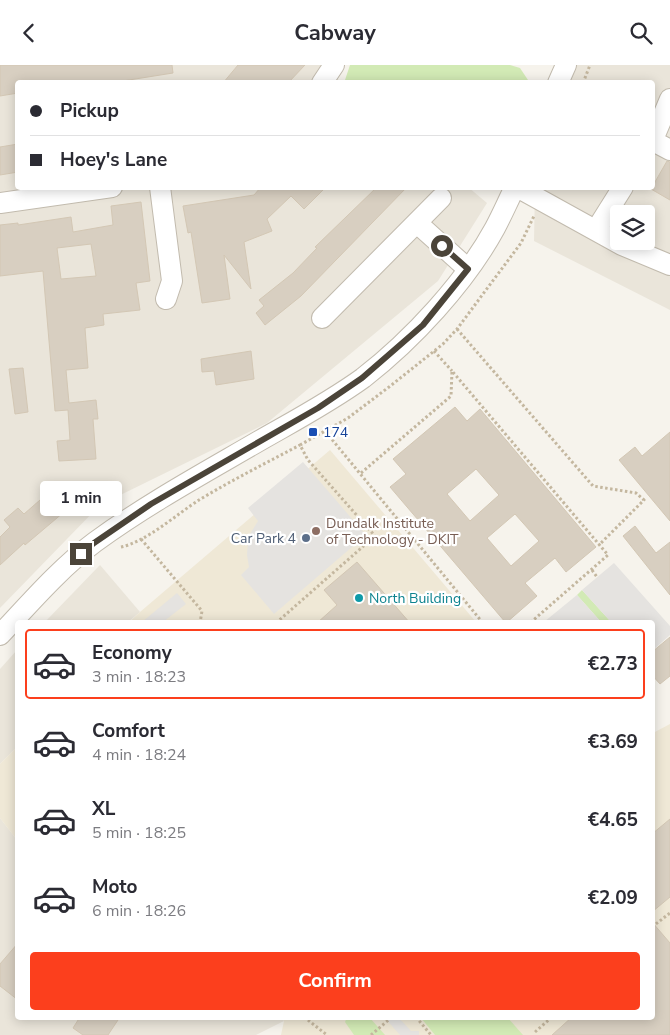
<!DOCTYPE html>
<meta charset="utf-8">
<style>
:root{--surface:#fff;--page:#f7f7f7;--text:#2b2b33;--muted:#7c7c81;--line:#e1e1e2;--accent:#fc3f1d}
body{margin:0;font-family:"Nunito Sans",sans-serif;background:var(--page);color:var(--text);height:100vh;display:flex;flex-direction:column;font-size:19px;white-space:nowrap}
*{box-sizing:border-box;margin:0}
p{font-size:16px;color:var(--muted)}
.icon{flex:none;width:28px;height:28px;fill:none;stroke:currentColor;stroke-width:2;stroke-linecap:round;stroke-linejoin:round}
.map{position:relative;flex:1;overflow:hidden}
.details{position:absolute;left:15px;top:555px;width:640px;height:400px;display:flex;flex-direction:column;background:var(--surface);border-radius:5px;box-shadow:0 2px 12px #0003}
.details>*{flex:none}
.hud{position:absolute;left:15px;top:15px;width:640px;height:110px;border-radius:5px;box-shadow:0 2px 12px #0003;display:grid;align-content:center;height:110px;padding:0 15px;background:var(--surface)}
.buttons{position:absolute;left:610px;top:140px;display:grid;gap:10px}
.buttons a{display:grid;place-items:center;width:45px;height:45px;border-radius:5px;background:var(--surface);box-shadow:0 2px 12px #0003;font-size:25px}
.end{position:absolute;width:22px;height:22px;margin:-11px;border:6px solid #4b4439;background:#fff;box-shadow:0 0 0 2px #fff}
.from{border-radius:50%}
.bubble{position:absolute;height:35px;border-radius:5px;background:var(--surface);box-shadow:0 2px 12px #0003;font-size:16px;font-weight:700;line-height:35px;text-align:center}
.hud b{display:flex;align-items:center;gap:18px;height:48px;font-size:19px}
.hud b+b{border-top:1px solid var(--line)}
.hud i{width:12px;height:12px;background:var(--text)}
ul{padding:9px 0 0;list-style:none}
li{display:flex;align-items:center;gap:15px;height:70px;margin:0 10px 8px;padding:0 5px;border:2px solid transparent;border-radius:5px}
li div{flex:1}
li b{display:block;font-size:19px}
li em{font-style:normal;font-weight:700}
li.selected{border-color:var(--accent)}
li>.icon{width:45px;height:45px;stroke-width:1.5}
.cta{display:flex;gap:10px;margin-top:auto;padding:10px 15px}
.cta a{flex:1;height:58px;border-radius:5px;background:var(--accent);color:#fff;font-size:20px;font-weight:700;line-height:58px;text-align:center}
header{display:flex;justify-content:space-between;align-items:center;height:65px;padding:0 15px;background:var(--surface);font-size:22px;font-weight:700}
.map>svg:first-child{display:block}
.residential{fill:#eae5da;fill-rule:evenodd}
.education{fill:#efe8d6}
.green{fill:#d2eab5}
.parking{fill:#e5e3e0}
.building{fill:#d8cfc1;stroke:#d3c7b4;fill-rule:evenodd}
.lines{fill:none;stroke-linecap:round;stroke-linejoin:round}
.street-casing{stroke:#c2bbae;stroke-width:22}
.path{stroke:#c4b79f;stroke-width:3;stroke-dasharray:2.5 2.5;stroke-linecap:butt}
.street{stroke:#fff;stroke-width:20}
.route{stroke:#4b4439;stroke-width:6}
.transit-dot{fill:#1a4fb4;stroke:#fff;stroke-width:2}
.education-dot{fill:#8d6e63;stroke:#fff;stroke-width:2}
.service-dot{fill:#5c6f8a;stroke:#fff;stroke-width:2}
.culture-dot{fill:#0f9aa8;stroke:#fff;stroke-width:2}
.labels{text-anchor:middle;stroke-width:4.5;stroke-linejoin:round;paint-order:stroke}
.transit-label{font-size:14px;fill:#164399;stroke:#fff;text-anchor:start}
.education-label{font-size:14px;fill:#785e54;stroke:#fff;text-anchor:start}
.service-label{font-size:14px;fill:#4e5e75;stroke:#fff;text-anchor:end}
.culture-label{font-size:14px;fill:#0d838f;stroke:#fff;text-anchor:start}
</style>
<header><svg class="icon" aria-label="back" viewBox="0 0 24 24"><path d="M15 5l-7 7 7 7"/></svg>Cabway<svg class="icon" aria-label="search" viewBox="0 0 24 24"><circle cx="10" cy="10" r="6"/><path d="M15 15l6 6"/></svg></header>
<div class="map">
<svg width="670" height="970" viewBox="0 0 670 970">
<rect width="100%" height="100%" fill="#f6f3ec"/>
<g class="residential">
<path d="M 0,0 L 320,0 L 341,17 L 18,18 L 18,122 L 468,122 L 487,138 L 438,216 L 267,358 L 100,440 L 0,543 Z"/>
<path d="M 575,0 L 670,0 L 670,245 L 534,176 L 535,123 L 652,122 L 652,18 L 568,17 ZM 619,149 L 646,149 L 646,176 L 619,176 Z"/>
<path d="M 100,500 L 140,547 L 128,557 L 44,558 Z"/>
<path d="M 17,585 L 17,682 L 0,699 L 0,604 Z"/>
<path d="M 0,753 L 17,775 L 18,952 L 281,952 L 284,956 L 256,970 L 0,970 Z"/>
</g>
<g class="education">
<path d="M 330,385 L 476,557 L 128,558 L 140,547 Z"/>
<path d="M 670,659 L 670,970 L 281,970 L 284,956 L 282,952 L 652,952 L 653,668 Z"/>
<path d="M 17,682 L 17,775 L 0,753 L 0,699 Z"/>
</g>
<g class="green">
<path d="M 350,0 L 510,0 L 520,3 L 528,15 L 527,18 L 347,17 L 345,15 Z"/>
<path d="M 582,525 L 611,557 L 601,557 L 577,530 Z"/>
<path d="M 347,952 L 370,953 L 385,970 L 354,970 L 345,957 Z"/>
<path d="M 421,953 L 508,953 L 523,970 L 435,970 Z"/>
</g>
<g class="parking">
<path d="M 303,397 L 366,470 L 274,549 L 241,510 L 249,502 L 247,490 L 248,476 L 250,469 L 258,456 L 248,443 Z"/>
<path d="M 614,498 L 670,561 L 670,570 L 653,585 L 652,558 L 611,557 L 582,525 Z"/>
<path d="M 177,528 L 186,539 L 163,557 L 142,557 Z"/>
<path d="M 577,530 L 601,557 L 544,557 Z"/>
<path d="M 385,953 L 399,953 L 411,966 L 419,966 L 419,970 L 400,970 Z"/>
</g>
<g class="building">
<path d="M 0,0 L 172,0 L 173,8 L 110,18 L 18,18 L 18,28 L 0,31 Z"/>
<path d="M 238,0 L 305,0 L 288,18 L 223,18 Z"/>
<path d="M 18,79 L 18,107 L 0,110 L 0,82 Z"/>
<path d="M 667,96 L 670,97 L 670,135 L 651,124 Z"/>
<path d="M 261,122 L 326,122 L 304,144 L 291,131 L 267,154 L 272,166 L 244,177 L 251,224 L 224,190 L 230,234 L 202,238 L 191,167 L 188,168 L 183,141 L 254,130 Z"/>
<path d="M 377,122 L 407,122 L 301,231 L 265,260 L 256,248 L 264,241 L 259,235 L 293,208 L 317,183 L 315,182 Z"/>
<path d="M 141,137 L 150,216 L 136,218 L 140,245 L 103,249 L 104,260 L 85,263 L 88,303 L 66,305 L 69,338 L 96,335 L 98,354 L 93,354 L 96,394 L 59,396 L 57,376 L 70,375 L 68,345 L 55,346 L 43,206 L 0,211 L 0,160 L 18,158 L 18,160 L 71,152 L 73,167 L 113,160 L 111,141 ZM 91,179 L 96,211 L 61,214 L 57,183 Z"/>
<path d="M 251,286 L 254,314 L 216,320 L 214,306 L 202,307 L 201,294 Z"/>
<path d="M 23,303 L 28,347 L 15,349 L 9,304 Z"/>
<path d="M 455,342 L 467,356 L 480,344 L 596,482 L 566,507 L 555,493 L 525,518 L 537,531 L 506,558 L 390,422 L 406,409 L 393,394 ZM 476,404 L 499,430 L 470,456 L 447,429 ZM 515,449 L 539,476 L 511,501 L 487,473 Z"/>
<path d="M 670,367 L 670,456 L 619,395 L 635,382 L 642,391 Z"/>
<path d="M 62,433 L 70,442 L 25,480 L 24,478 L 0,500 L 0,472 L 10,462 L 4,455 L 18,443 L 24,449 L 40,435 Z"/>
<path d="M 635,461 L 656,488 L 670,477 L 670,530 L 623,471 Z"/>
<path d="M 357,497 L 410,558 L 317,558 L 337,540 L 324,525 Z"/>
<path d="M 670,572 L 670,611 L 660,619 L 652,610 L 652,587 Z"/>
<path d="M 670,754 L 670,832 L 652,847 L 652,769 Z"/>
<path d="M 652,857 L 670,878 L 670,970 L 552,970 L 572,952 L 652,952 Z"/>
<path d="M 18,878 L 18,935 L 0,921 L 0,899 Z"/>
<path d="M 80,952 L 120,952 L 108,970 L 83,970 L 73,963 Z"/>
</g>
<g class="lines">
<defs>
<g id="street">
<path d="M 322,18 L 334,0"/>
<path d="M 558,18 L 566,0"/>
<path d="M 653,76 L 670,85"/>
<path d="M 652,77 L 670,34"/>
<path d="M 160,122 L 172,216 L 166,234"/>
<path d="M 517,122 L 622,180 L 670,200"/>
<path d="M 0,138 L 112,122"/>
<path d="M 417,158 L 468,204"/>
<path d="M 596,165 L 623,122"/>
<path d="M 322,253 L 441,133"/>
<path d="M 0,570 C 30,538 60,503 95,477 C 147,439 204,408 259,376 C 294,356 330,337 363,313 C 412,275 465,218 495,163 C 502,150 508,136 515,122"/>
</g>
</defs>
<use href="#street" class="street-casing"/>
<g class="path">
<path d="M 583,18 L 590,0"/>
<path d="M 457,264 L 593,421 L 636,428 L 644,435 L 599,480"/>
<path d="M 434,286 L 452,306"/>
<path d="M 361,408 L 451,331 L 452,306 L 608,490 L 530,558"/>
<path d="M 141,474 L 202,546 L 200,558"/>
<path d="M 121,482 C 146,477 177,449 199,435 C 232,415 266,398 300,380"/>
<path d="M 592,505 L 597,512"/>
<path d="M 276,558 L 375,471 L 308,395 L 300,380 L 325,366"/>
<path d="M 483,558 L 325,366 L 348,353 L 389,322 L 443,279 L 457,264 L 521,178 L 534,151"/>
<path d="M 652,862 L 670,848"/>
<path d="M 304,952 L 327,970"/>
<path d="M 416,952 L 431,970"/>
<path d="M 535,967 L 552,952"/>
<path d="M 371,970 L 392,952"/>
</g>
<use href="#street" class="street"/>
</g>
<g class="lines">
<path class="route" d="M 81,489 L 94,478 L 151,439 L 318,343 L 362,313 L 423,260 L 468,204 L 442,181"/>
</g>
<rect class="transit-dot" x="308" y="362" width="10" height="10" rx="2.5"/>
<circle class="education-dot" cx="316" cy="466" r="5"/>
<circle class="service-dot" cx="306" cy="473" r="5"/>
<circle class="culture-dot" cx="359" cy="533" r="5"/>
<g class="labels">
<g class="transit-label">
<text x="323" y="372">174</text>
</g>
<g class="education-label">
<text x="326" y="463">Dundalk Institute<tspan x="326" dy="16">of Technology - DKIT</tspan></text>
</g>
<g class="service-label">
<text x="296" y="478">Car Park 4</text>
</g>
<g class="culture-label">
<text x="369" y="538">North Building</text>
</g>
</g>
</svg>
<div class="buttons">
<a><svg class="icon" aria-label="layers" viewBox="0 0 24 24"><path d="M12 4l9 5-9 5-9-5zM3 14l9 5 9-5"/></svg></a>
</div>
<i class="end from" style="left:442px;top:181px"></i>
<i class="end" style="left:81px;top:489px"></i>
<div class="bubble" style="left:40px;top:416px;width:82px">1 min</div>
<div class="hud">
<b><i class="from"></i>Pickup</b>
<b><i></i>Hoey's Lane</b>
</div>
<section class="details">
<ul>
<li class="selected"><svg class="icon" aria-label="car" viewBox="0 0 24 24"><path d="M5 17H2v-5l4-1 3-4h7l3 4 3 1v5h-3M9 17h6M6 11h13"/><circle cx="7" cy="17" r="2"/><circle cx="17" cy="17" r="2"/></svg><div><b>Economy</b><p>3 min · 18:23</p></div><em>€2.73</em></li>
<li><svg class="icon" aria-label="car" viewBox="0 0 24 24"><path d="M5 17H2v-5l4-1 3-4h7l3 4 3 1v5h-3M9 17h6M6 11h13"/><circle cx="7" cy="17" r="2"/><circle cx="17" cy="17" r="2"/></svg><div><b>Comfort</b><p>4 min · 18:24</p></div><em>€3.69</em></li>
<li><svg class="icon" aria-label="car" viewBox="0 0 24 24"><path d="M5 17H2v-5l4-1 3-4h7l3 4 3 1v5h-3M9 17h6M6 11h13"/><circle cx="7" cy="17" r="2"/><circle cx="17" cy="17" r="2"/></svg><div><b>XL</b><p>5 min · 18:25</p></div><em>€4.65</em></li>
<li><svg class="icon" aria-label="car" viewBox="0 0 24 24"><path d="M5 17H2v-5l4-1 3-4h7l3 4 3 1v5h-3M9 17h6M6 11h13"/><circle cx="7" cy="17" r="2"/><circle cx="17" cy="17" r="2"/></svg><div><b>Moto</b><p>6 min · 18:26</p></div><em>€2.09</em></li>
</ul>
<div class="cta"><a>Confirm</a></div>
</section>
</div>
